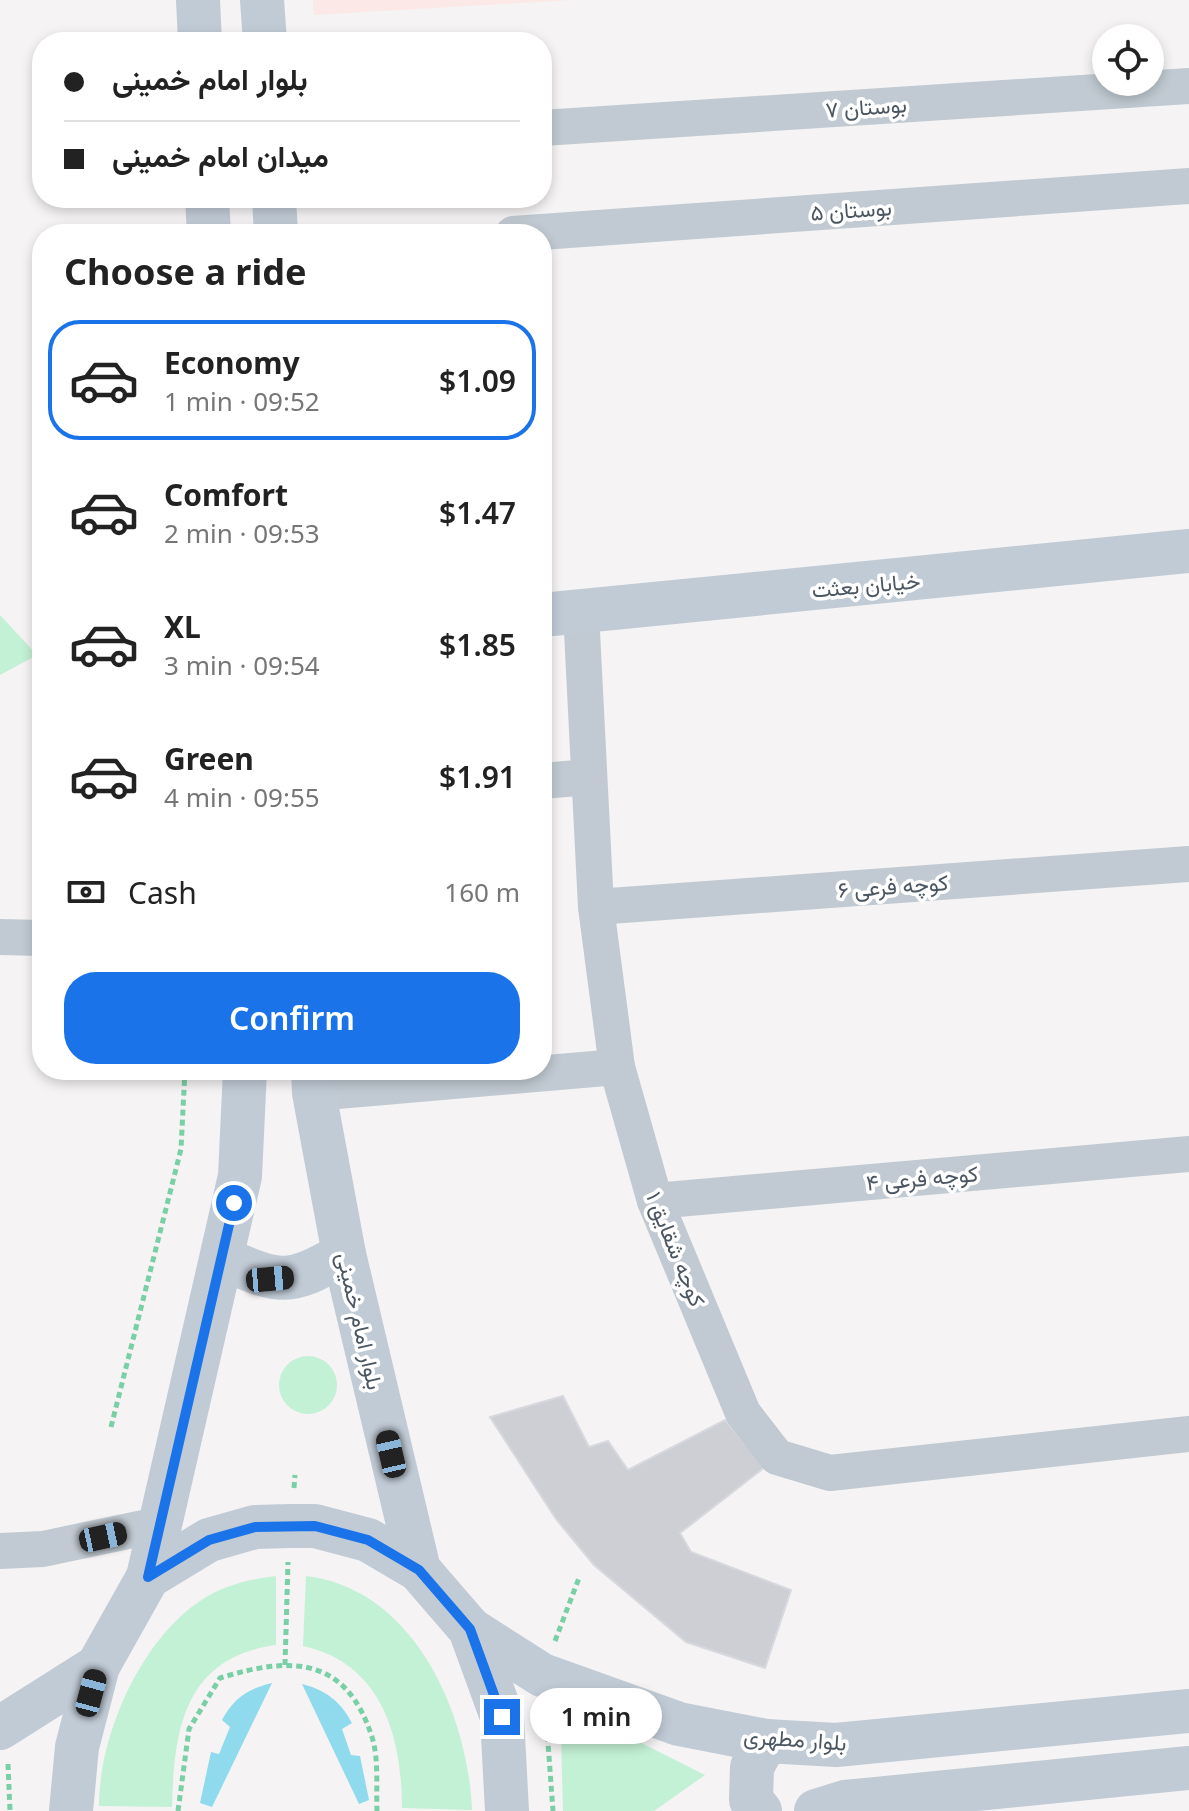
<!DOCTYPE html>
<meta charset="utf-8">
<style>
:root{--surface:#fff;--page:#f2f2f2;--text:#222;--muted:#767676;--line:#e0e0e0;--accent:#1a73e8}
body{margin:0;font-family:"Noto Sans",Vazirmatn,sans-serif;background:var(--page);color:var(--text);height:100vh;display:flex;flex-direction:column;font-size:30px;white-space:nowrap}
*{box-sizing:border-box;margin:0}
p{font-size:26px;color:var(--muted)}
.icon{flex:none;width:44px;height:44px;fill:none;stroke:currentColor;stroke-width:2;stroke-linecap:round;stroke-linejoin:round}
.map{position:relative;flex:1;overflow:hidden}
.panel{position:absolute;left:32px;top:224px;width:520px;height:856px;display:flex;flex-direction:column;background:var(--surface);border-radius:32px;box-shadow:0 4px 12px #0003}
.panel>*{flex:none}
.banner{position:absolute;left:32px;top:32px;width:520px;height:176px;border-radius:32px;box-shadow:0 4px 12px #0003;display:grid;align-content:center;height:176px;padding:0 32px;background:var(--surface)}
.fabs{position:absolute;left:1092px;top:24px;display:grid;gap:16px}
.fabs a{display:grid;place-items:center;width:72px;height:72px;border-radius:50%;background:var(--surface);box-shadow:0 4px 12px #0003;font-size:40px}
.end{position:absolute;width:36px;height:36px;margin:-18px;border:10px solid #1a73e8;background:#fff;box-shadow:0 0 0 4px #fff}
.from{border-radius:50%}
.bubble{position:absolute;height:56px;border-radius:28px;background:var(--surface);box-shadow:0 4px 12px #0003;font-size:26px;font-weight:600;line-height:56px;text-align:center}
.car{position:absolute;width:24px;height:48px;margin:-24px -12px;border-radius:10px;box-shadow:0 0 6px 2px #0007;background:linear-gradient(#222 24%,#8ab4d8 0 40%,#222 0 76%,#8ab4d8 0 86%,#222 0)}
.banner b{display:flex;align-items:center;gap:28px;height:76px;font-size:30px}
.banner b+b{border-top:2px solid var(--line)}
.banner i{width:20px;height:20px;background:var(--text)}
ul{padding:0;list-style:none}
li{display:flex;align-items:center;gap:24px;height:120px;margin:0 16px 12px;padding:0 16px;border:4px solid transparent;border-radius:32px}
li div{flex:1}
li b{display:block;font-size:30px}
li em{font-style:normal;font-weight:600}
li.active{border-color:var(--accent)}
li>.icon{width:72px;height:72px;stroke-width:1.5}
h2{padding:0 32px;font-size:36px;line-height:96px}
.pay{display:flex;align-items:center;gap:20px;height:88px;padding:0 32px;font-size:30px}
.pay p{margin-inline-start:auto}
.primary-button{display:flex;gap:16px;margin-top:auto;padding:16px 32px}
.primary-button a{flex:1;height:92px;border-radius:32px;background:var(--accent);color:#fff;font-size:32px;font-weight:600;line-height:92px;text-align:center}
.map>svg:first-child{display:block}
.medical{fill:#fce8e6}
.green{fill:#c3f1d5}
.water{fill:#90daee}
.building{fill:#cdcfd5;stroke:#d7d9de;stroke-width:2}
.lines{fill:none;stroke-linecap:round;stroke-linejoin:round}
.path{stroke:#7ad0a6;stroke-width:5;stroke-dasharray:6 4;stroke-linecap:butt}
.street{stroke:#c1cad2;stroke-width:36}
.secondary{stroke:#c1cbd6;stroke-width:44}
.route{stroke:#1a73e8;stroke-width:10}
.labels{text-anchor:middle;stroke-width:7;stroke-linejoin:round;paint-order:stroke}
.street-label{font-size:22px;fill:#4a5661;stroke:#fff}
</style>
<div class="map">
<svg width="1189" height="1811" viewBox="0 0 1189 1811">
<rect width="100%" height="100%" fill="#f5f3f3"/>
<path class="medical" d="M 313,0 L 572,0 L 314,15 Z"/>
<g class="green">
<path d="M 0,615 L 37,655 L 0,675 Z"/>
<circle cx="308" cy="1385" r="29"/>
<path d="M 276,1576 L 276,1645 C 185,1657 174,1728 172,1807 L 99,1806 C 99,1736 140,1641 200,1601 C 222,1586 249,1579 276,1576 Z"/>
<path d="M 306,1576 C 415,1589 468,1714 472,1810 L 402,1808 C 402,1735 381,1663 303,1646 Z"/>
<path d="M 560,1702 L 705,1775 L 654,1811 L 563,1811 Z"/>
</g>
<g class="water">
<path d="M 272,1683 L 212,1807 L 200,1803 L 211,1752 L 219,1754 L 230,1727 L 222,1720 C 234,1698 247,1689 272,1683 Z"/>
<path d="M 302,1684 C 326,1690 341,1702 352,1723 L 342,1729 L 351,1755 L 360,1756 L 369,1800 L 359,1804 Z"/>
</g>
<path class="building" d="M 563,1396 L 589,1447 L 608,1441 L 628,1470 L 725,1420 L 765,1467 L 680,1533 L 691,1552 L 791,1590 L 765,1668 L 686,1642 L 594,1565 L 556,1519 L 490,1417 Z"/>
<g class="lines">
<g class="path">
<path d="M 111,1427 L 181,1149 L 185,1070"/>
<path d="M 294,1488 L 295,1475"/>
<path d="M 555,1641 L 579,1578"/>
<path d="M 285,1665 L 288,1562"/>
<path d="M 546,1716 L 553,1811"/>
<path d="M 8,1764 L 10,1811"/>
<path d="M 178,1811 L 189,1729 L 220,1678 C 291,1656 346,1656 372,1737 C 379,1759 376,1789 377,1811"/>
</g>
<g class="street">
<path d="M 542,128 L 1189,86"/>
<path d="M 513,234 L 1189,186"/>
<path d="M 581,612 L 596,907 L 617,1067 L 655,1201 L 743,1413 L 777,1457 L 830,1473 L 1189,1434"/>
<path d="M 542,781 L 589,777"/>
<path d="M 596,907 L 1189,864"/>
<path d="M 0,937 L 42,938"/>
<path d="M 314,1093 L 617,1067"/>
<path d="M 655,1201 L 1189,1154"/>
<path d="M 0,1551 L 43,1549 L 162,1524"/>
</g>
<g class="secondary">
<path d="M 198,0 L 200,42"/>
<path d="M 262,0 L 265,42"/>
<path d="M 207,198 L 209,234"/>
<path d="M 274,198 L 276,234"/>
<path d="M 542,615 L 1189,551"/>
<path d="M 313,1070 L 314,1093 L 344,1254 L 419,1570"/>
<path d="M 222,1258 C 280,1284 288,1286 344,1254"/>
<path d="M 148,1577 L 240,1176 L 245,1070"/>
<path d="M 470,1629 L 542,1675 L 679,1724 L 766,1741 L 836,1745 L 1189,1711"/>
<path d="M 0,1728 L 98,1666"/>
<path d="M 71,1811 L 77,1747 L 98,1666 L 148,1577 L 209,1540 L 255,1527 L 290,1526 L 315,1526 L 368,1540 L 419,1570 L 470,1629 L 502,1717 L 507,1811"/>
<path d="M 760,1811 L 751,1800 L 752,1767 L 766,1741"/>
<path d="M 816,1811 L 845,1802 L 1189,1768"/>
</g>
</g>
<g class="lines">
<path class="route" d="M 234,1203 L 148,1577 L 209,1540 L 255,1527 L 315,1526 L 368,1540 L 419,1570 L 470,1629 L 502,1717"/>
</g>
<g class="labels">
<g class="street-label">
<text transform="translate(866 107) rotate(-4)" y="8">بوستان ۷</text>
<text transform="translate(851 210) rotate(-4)" y="8">بوستان ۵</text>
<text transform="translate(866 585) rotate(-5)" y="8">خیابان بعثت</text>
<text transform="translate(893 886) rotate(-4)" y="8">کوچه فرعی ۶</text>
<text transform="translate(922 1178) rotate(-5)" y="8">کوچه فرعی ۴</text>
<text transform="translate(676 1249) rotate(68)" y="8">کوچه شقایق ۱</text>
<text transform="translate(360 1321) rotate(77)" y="8">بلوار امام خمینی</text>
<text transform="translate(795 1739) rotate(4)" y="8">بلوار مطهری</text>
</g>
</g>
</svg>
<div class="fabs">
<a><svg class="icon" aria-label="locate" viewBox="0 0 24 24"><circle cx="12" cy="12" r="6"/><path d="M12 2v4M12 18v4M2 12h4M18 12h4"/></svg></a>
</div>
<i class="end from" style="left:234px;top:1203px"></i>
<i class="end" style="left:502px;top:1717px"></i>
<div class="bubble" style="left:530px;top:1688px;width:132px">1 min</div>
<i class="car" style="left:270px;top:1279px;rotate:85deg"></i>
<i class="car" style="left:391px;top:1454px;rotate:347deg"></i>
<i class="car" style="left:103px;top:1537px;rotate:78deg"></i>
<i class="car" style="left:91px;top:1693px;rotate:15deg"></i>
<div class="banner">
<b><i class="from"></i>بلوار امام خمینی</b>
<b><i></i>میدان امام خمینی</b>
</div>
<section class="panel">
<h2>Choose a ride</h2>
<ul>
<li class="active"><svg class="icon" aria-label="car" viewBox="0 0 24 24"><path d="M5 17H2v-5l4-1 3-4h7l3 4 3 1v5h-3M9 17h6M6 11h13"/><circle cx="7" cy="17" r="2"/><circle cx="17" cy="17" r="2"/></svg><div><b>Economy</b><p>1 min · 09:52</p></div><em>$1.09</em></li>
<li><svg class="icon" aria-label="car" viewBox="0 0 24 24"><path d="M5 17H2v-5l4-1 3-4h7l3 4 3 1v5h-3M9 17h6M6 11h13"/><circle cx="7" cy="17" r="2"/><circle cx="17" cy="17" r="2"/></svg><div><b>Comfort</b><p>2 min · 09:53</p></div><em>$1.47</em></li>
<li><svg class="icon" aria-label="car" viewBox="0 0 24 24"><path d="M5 17H2v-5l4-1 3-4h7l3 4 3 1v5h-3M9 17h6M6 11h13"/><circle cx="7" cy="17" r="2"/><circle cx="17" cy="17" r="2"/></svg><div><b>XL</b><p>3 min · 09:54</p></div><em>$1.85</em></li>
<li><svg class="icon" aria-label="car" viewBox="0 0 24 24"><path d="M5 17H2v-5l4-1 3-4h7l3 4 3 1v5h-3M9 17h6M6 11h13"/><circle cx="7" cy="17" r="2"/><circle cx="17" cy="17" r="2"/></svg><div><b>Green</b><p>4 min · 09:55</p></div><em>$1.91</em></li>
</ul>
<div class="pay"><svg class="icon" aria-label="cash" viewBox="0 0 24 24"><path d="M3 7h18v10H3z"/><circle cx="12" cy="12" r="2"/></svg>Cash<p>160 m</p></div>
<div class="primary-button"><a>Confirm</a></div>
</section>
</div>
